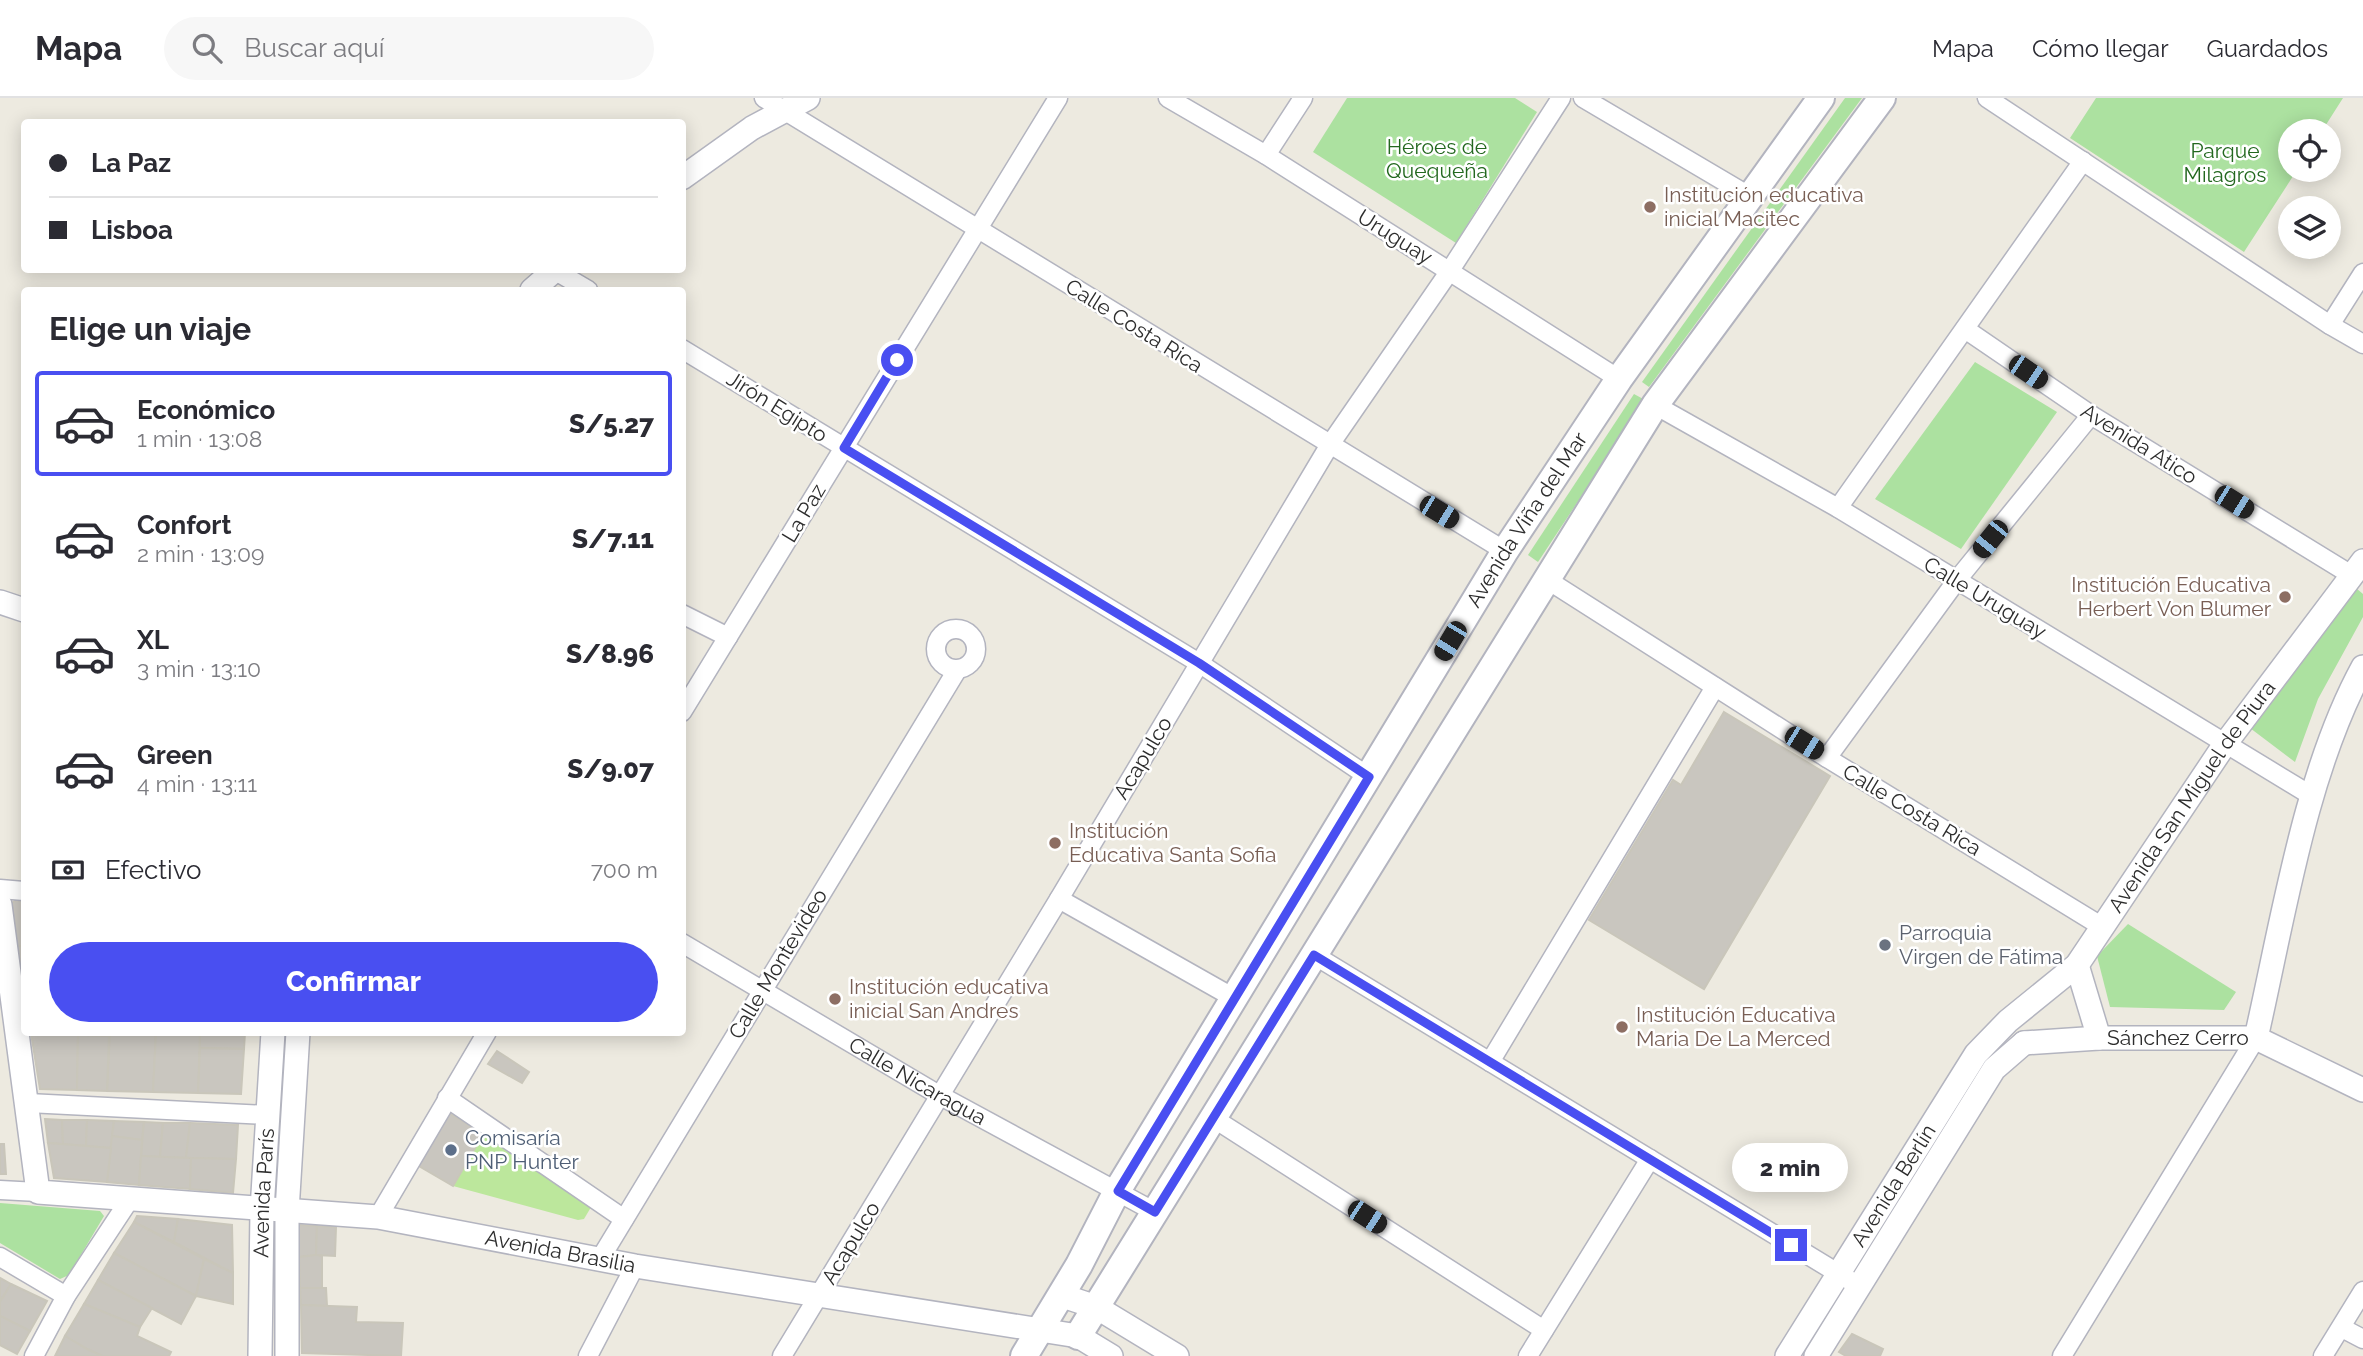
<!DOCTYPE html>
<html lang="es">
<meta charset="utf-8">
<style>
:root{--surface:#fff;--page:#f7f7f7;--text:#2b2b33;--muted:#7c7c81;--line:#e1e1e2;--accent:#494ff1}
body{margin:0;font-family:Raleway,sans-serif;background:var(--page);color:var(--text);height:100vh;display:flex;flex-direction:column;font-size:26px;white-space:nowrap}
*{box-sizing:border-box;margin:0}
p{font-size:23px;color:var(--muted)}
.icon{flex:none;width:38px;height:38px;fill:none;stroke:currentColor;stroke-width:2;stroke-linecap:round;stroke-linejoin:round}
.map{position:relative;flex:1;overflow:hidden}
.drawer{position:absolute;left:21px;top:189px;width:665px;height:749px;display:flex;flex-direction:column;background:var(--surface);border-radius:7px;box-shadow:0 4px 18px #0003}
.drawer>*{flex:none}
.guide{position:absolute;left:21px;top:21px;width:665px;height:154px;border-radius:7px;box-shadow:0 4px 18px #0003;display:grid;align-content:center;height:154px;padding:0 28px;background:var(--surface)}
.fabs{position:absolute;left:2278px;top:21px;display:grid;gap:14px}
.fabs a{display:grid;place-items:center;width:63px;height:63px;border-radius:50%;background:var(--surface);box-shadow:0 4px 18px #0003;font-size:35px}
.end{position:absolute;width:32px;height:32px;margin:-16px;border:9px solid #494ff1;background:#fff;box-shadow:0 0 0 4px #fff}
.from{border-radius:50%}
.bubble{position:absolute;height:49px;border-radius:24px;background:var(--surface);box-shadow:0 4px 18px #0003;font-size:23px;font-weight:800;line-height:49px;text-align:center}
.car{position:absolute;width:21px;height:42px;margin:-21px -10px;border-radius:9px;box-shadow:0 0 5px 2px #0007;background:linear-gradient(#222 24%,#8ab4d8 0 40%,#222 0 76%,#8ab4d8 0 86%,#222 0)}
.guide b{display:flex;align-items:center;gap:24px;height:66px;font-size:26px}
.guide b+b{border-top:2px solid var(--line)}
.guide i{width:18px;height:18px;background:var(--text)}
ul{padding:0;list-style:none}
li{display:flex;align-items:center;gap:21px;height:105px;margin:0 14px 10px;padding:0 14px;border:4px solid transparent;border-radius:7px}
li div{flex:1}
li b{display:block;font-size:26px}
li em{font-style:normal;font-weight:800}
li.active{border-color:var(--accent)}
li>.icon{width:63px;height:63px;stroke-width:1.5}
h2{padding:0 28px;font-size:32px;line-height:84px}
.pay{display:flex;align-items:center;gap:18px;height:77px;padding:0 28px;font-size:26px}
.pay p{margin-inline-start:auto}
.button{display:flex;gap:14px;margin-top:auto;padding:14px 28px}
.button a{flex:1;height:80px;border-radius:42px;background:var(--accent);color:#fff;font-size:28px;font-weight:800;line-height:80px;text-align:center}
header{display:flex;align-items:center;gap:42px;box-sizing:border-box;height:98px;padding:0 35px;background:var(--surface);border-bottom:2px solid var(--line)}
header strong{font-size:33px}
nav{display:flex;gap:38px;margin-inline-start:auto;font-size:24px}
.search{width:490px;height:63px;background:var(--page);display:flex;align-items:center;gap:18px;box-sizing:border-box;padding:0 24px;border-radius:38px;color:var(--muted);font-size:26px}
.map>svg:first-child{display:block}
.green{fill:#ace1a0}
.pitch{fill:#bce79c}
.building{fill:#c9c6bf;stroke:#c9c6ba;stroke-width:2}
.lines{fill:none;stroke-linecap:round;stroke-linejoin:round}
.minor-casing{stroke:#b3b4bf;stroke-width:21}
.tertiary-casing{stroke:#b3b4bf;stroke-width:26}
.secondary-casing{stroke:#b3b4bf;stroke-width:30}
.minor{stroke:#fff;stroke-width:18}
.tertiary{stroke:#fff;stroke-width:23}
.secondary{stroke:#fff;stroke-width:26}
.route{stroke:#494ff1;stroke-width:9}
.education-dot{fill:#8d6e63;stroke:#fff;stroke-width:2.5}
.worship-dot{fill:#6b7280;stroke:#fff;stroke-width:2.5}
.service-dot{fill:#5c6f8a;stroke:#fff;stroke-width:2.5}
.labels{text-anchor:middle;stroke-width:5;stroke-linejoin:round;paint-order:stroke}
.park-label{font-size:21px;fill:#23681f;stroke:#fff}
.education-label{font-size:21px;fill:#785e54;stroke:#fff;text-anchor:start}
.street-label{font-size:21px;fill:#2d2d2d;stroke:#fff}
.worship-label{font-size:21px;fill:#5b616d;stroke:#fff;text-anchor:start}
.service-label{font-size:21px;fill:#4e5e75;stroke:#fff;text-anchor:start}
</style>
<header>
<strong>Mapa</strong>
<div class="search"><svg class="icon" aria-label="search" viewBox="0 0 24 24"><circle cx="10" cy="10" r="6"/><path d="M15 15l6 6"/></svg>Buscar aquí</div>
<nav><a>Mapa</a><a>Cómo llegar</a><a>Guardados</a></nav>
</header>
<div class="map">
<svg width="2363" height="1258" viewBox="0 0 2363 1258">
<rect width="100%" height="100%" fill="#edeae0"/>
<g class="green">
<path d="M 1347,0 L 1515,0 L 1537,14 L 1456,145 L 1313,54 Z"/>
<path d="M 1845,0 L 1862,0 L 1649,289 L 1642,284 Z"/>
<path d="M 2096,0 L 2343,0 L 2322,33 L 2291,33 L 2291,72 L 2297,72 L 2244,154 L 2070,40 Z"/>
<path d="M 1975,264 L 2057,314 L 1961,451 L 1875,401 Z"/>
<path d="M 1634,296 L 1645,302 L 1538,464 L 1528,457 Z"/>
<path d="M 2350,485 L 2363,496 L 2363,519 L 2318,601 L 2295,664 L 2250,630 Z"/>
<path d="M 2128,826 L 2236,894 L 2224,912 L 2110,909 L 2097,858 Z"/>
<path d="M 0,1105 L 100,1113 L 104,1118 L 69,1177 L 60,1181 L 0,1145 Z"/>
</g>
<path class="pitch" d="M 483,1036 L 597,1099 L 584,1121 L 578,1122 L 453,1088 Z"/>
<g class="building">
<path d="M 1724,614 L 1830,678 L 1704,891 L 1589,822 L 1673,682 L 1681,687 Z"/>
<path d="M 16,802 L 24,803 L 24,848 L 15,848 L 8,808 Z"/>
<path d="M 15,848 L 24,848 L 24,898 Z"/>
<path d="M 30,934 L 110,934 L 109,938 Z"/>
<path d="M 110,934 L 156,934 L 153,994 L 107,993 Z"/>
<path d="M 156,934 L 200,934 L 198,995 L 153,994 Z"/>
<path d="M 200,934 L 245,934 L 244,951 L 200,950 Z"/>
<path d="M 31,935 L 78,937 L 77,992 L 40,991 Z"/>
<path d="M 78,937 L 109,938 L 107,993 L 77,992 Z"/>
<path d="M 200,950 L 244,951 L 241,996 L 198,995 Z"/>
<path d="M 497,953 L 529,974 L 522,985 L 488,966 Z"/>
<path d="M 449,1015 L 483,1036 L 453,1088 L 417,1067 Z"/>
<path d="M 45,1021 L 62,1022 L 63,1046 L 48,1045 Z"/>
<path d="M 62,1022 L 87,1022 L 86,1048 L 63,1046 Z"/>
<path d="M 87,1022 L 114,1023 L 111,1050 L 86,1048 Z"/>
<path d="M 114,1023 L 144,1024 L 142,1042 L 112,1038 Z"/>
<path d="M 144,1024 L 163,1025 L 160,1059 L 141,1058 Z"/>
<path d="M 163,1025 L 190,1025 L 186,1060 L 160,1059 Z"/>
<path d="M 190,1025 L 238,1027 L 236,1061 L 186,1060 Z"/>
<path d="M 112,1038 L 142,1042 L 139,1087 L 107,1084 Z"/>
<path d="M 48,1045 L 111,1050 L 107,1084 L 54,1080 Z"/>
<path d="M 0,1046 L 4,1046 L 6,1076 L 0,1076 Z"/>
<path d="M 141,1058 L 191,1060 L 190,1091 L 139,1087 Z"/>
<path d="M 191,1060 L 236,1061 L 233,1095 L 190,1091 Z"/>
<path d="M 137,1118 L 178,1121 L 174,1144 L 134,1124 Z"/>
<path d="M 178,1121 L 232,1127 L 233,1175 L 174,1144 Z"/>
<path d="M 134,1124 L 204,1161 L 196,1198 L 114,1155 Z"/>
<path d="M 299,1127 L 317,1128 L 316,1157 L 299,1159 Z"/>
<path d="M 317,1128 L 336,1129 L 335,1158 L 316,1157 Z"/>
<path d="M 114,1155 L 196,1198 L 181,1226 L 98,1182 Z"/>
<path d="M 316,1157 L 322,1158 L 322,1190 L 300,1190 L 299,1159 Z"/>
<path d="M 204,1161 L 233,1175 L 233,1206 L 196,1198 Z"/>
<path d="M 0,1180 L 11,1186 L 0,1204 Z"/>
<path d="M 98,1182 L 152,1210 L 140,1229 L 84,1206 Z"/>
<path d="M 11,1186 L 47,1203 L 30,1233 L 0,1218 L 0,1204 Z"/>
<path d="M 300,1190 L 326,1190 L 327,1208 L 301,1207 Z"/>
<path d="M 84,1206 L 140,1229 L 137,1238 L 171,1254 L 169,1258 L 102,1258 L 87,1251 L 65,1238 Z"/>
<path d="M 301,1207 L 357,1209 L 356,1224 L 403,1225 L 401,1258 L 302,1255 Z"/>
<path d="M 0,1218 L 30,1233 L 17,1256 L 0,1247 Z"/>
<path d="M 1852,1236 L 1883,1251 L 1880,1258 L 1846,1258 L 1839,1254 Z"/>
<path d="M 65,1238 L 87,1251 L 102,1258 L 55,1258 Z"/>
</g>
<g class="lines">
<defs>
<g id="minor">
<path d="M 764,0 L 1505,453"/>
<path d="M 1168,0 L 1266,57 L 1619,281"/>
<path d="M 1583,0 L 1749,98"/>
<path d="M 1987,0 L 2330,227 L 2363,246"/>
<path d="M 1266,57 L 1303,0"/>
<path d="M 554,172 L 588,192"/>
<path d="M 2330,227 L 2363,175"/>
<path d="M 1965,231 L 2091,317 L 2353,478"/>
<path d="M 682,251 L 1199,565 L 1369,679"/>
<path d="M 1655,307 L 1838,410 L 2312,698"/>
<path d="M 1838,410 L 2083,63"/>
<path d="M 1546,481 L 1827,660 L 2101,828"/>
<path d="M 682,516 L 728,539"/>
<circle cx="956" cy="551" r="20"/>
<path d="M 682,614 L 1058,0"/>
<path d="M 1827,660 L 1957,482 L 2091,317"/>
<path d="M 0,791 L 24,793"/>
<path d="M 1059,801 L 1234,900"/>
<path id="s1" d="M 682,845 L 939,997 L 1155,1114"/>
<path d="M 1314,857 L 1859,1188"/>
<path d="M 1490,964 L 1715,589"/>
<path d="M 447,1000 L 624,1121"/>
<path d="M 28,1005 L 268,1017"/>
<path d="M 1213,1020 L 1544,1232"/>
<path d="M 0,1092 L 38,1094"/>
<path d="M 378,1119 L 487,934"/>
<path d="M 0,1159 L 66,1198"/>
<path d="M 600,1161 L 957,572"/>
<path d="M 2342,1230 L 2363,1241"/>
<path d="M 34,1258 L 66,1198 L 130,1101"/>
<path d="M 588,1258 L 635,1168"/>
<path d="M 782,1258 L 1059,801 L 1329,348 L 1449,174 L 1561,0"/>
<path d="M 1528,1258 L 1650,1061"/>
<path d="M 2062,1258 L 2256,940"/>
<path d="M 2323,1258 L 2363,1193"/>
</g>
<g id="tertiary">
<path d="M 682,80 L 752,30 L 808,0"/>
<path d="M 532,192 L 555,172"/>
<path d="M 0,504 L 24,512"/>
<path id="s2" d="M 0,807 L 38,1094 L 378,1119 L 635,1168 L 1078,1238 L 1111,1258"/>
<path d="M 2077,867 L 2099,940"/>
<path d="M 2256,940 C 2283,822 2305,675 2363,569"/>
<path id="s3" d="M 2024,945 L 2099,940 L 2256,940 L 2363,992"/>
<path d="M 1060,1197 L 1096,1209 L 1177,1258"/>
<path id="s4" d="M 260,1258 L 262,1112 L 273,934"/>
<path d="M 287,1258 L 287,1113 L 298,934"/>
<path id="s5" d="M 1787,1258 L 1976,956 L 2008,923 L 2077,867 L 2225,646 L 2363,463"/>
<path d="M 1816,1258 L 1994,971 L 2024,945"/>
</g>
<g id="secondary">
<path d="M 1078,1238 L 1655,307 L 1882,0"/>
<path id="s6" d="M 1024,1258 L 1079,1167 L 1117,1093 L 1505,453 L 1619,281 L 1821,0"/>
</g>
</defs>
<use href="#minor" class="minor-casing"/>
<use href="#tertiary" class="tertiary-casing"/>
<use href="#secondary" class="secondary-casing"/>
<use href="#minor" class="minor"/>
<use href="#tertiary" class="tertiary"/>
<use href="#secondary" class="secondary"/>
</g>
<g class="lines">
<path class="route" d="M 897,262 L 844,350 L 1199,565 L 1369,679 L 1118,1093 L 1155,1114 L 1314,857 L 1791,1147"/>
</g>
<g class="education-dot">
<circle cx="1650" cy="109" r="7"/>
<circle cx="2285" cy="499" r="7"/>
<circle cx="1055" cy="745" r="7"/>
<circle cx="835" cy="901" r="7"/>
<circle cx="1622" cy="929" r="7"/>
</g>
<circle class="worship-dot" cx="1885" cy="847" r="7"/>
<circle class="service-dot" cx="451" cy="1052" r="7"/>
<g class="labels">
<g class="park-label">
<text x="1437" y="56">Héroes de<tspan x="1437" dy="24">Quequeña</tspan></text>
<text x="2225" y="60">Parque<tspan x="2225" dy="24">Milagros</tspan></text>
</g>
<g class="education-label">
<text x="1664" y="104">Institución educativa<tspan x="1664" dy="24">inicial Macitec</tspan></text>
<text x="2271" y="494" text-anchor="end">Institución Educativa<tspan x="2271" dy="24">Herbert Von Blumer</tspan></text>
<text x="1069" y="740">Institución<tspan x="1069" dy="24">Educativa Santa Sofia</tspan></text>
<text x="849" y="896">Institución educativa<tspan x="849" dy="24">inicial San Andres</tspan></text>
<text x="1636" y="924">Institución Educativa<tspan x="1636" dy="24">Maria De La Merced</tspan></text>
</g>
<g class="street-label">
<text transform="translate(1395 139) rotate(32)" y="7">Uruguay</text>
<text transform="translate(1134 228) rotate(32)" y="7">Calle Costa Rica</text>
<text transform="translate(777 309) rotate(32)" y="7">Jirón Egipto</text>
<text transform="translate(2139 346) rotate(32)" y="7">Avenida Atico</text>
<text transform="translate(804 415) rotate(-59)" y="7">La Paz</text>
<text dy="7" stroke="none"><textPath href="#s6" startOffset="976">Avenida Viña del Mar</textPath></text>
<text transform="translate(1985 500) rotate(31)" y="7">Calle Uruguay</text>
<text transform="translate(1143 660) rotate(-59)" y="7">Acapulco</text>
<text dy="7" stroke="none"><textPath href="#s5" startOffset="695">Avenida San Miguel de Piura</textPath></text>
<text transform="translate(1912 712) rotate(31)" y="7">Calle Costa Rica</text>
<text transform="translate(778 866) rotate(-59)" y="7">Calle Montevideo</text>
<text dy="7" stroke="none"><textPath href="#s3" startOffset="154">Sánchez Cerro</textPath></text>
<text dy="7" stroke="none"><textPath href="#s1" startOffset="273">Calle Nicaragua</textPath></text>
<text dy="7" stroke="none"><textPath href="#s5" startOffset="201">Avenida Berlín</textPath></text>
<text dy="7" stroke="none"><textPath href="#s4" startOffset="163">Avenida París</textPath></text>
<text transform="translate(851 1145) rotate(-59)" y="7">Acapulco</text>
<text dy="7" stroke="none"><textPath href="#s2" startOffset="816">Avenida Brasilia</textPath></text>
</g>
<g class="worship-label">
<text x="1899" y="842">Parroquia<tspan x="1899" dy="24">Virgen de Fátima</tspan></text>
</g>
<g class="service-label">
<text x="465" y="1047">Comisaría<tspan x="465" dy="24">PNP Hunter</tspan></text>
</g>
</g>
</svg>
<div class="fabs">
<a><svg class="icon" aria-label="locate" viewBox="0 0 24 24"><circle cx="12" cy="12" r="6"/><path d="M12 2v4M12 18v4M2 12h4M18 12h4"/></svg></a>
<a><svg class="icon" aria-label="layers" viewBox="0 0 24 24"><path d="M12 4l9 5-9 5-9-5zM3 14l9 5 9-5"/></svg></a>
</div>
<i class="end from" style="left:897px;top:262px"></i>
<i class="end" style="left:1791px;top:1147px"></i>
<div class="bubble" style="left:1732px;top:1045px;width:116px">2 min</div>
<i class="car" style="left:2028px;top:274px;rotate:124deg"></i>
<i class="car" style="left:2234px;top:404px;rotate:122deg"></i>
<i class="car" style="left:1439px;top:414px;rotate:121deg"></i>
<i class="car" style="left:1990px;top:441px;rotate:219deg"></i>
<i class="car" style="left:1450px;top:543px;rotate:211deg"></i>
<i class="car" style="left:1804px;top:645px;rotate:122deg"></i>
<i class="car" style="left:1367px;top:1119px;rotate:123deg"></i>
<div class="guide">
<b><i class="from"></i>La Paz</b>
<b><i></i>Lisboa</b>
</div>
<section class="drawer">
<h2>Elige un viaje</h2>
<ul>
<li class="active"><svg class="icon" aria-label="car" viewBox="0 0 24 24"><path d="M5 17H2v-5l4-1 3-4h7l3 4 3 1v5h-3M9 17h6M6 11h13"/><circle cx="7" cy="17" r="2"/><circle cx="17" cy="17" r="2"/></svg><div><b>Económico</b><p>1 min · 13:08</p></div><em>S/5.27</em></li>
<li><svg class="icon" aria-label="car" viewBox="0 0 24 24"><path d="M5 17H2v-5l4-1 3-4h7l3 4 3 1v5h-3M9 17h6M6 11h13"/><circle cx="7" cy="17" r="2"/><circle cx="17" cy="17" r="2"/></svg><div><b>Confort</b><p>2 min · 13:09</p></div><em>S/7.11</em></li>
<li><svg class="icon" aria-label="car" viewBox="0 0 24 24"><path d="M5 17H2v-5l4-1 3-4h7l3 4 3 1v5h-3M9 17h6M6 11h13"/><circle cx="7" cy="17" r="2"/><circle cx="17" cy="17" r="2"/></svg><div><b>XL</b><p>3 min · 13:10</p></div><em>S/8.96</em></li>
<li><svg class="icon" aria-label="car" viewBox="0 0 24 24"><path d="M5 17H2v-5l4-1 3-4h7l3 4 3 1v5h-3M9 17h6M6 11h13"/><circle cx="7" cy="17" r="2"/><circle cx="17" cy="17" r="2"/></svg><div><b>Green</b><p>4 min · 13:11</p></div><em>S/9.07</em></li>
</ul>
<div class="pay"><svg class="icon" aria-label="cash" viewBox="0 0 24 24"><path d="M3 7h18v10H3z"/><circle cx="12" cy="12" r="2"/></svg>Efectivo<p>700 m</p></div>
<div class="button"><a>Confirmar</a></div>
</section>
</div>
